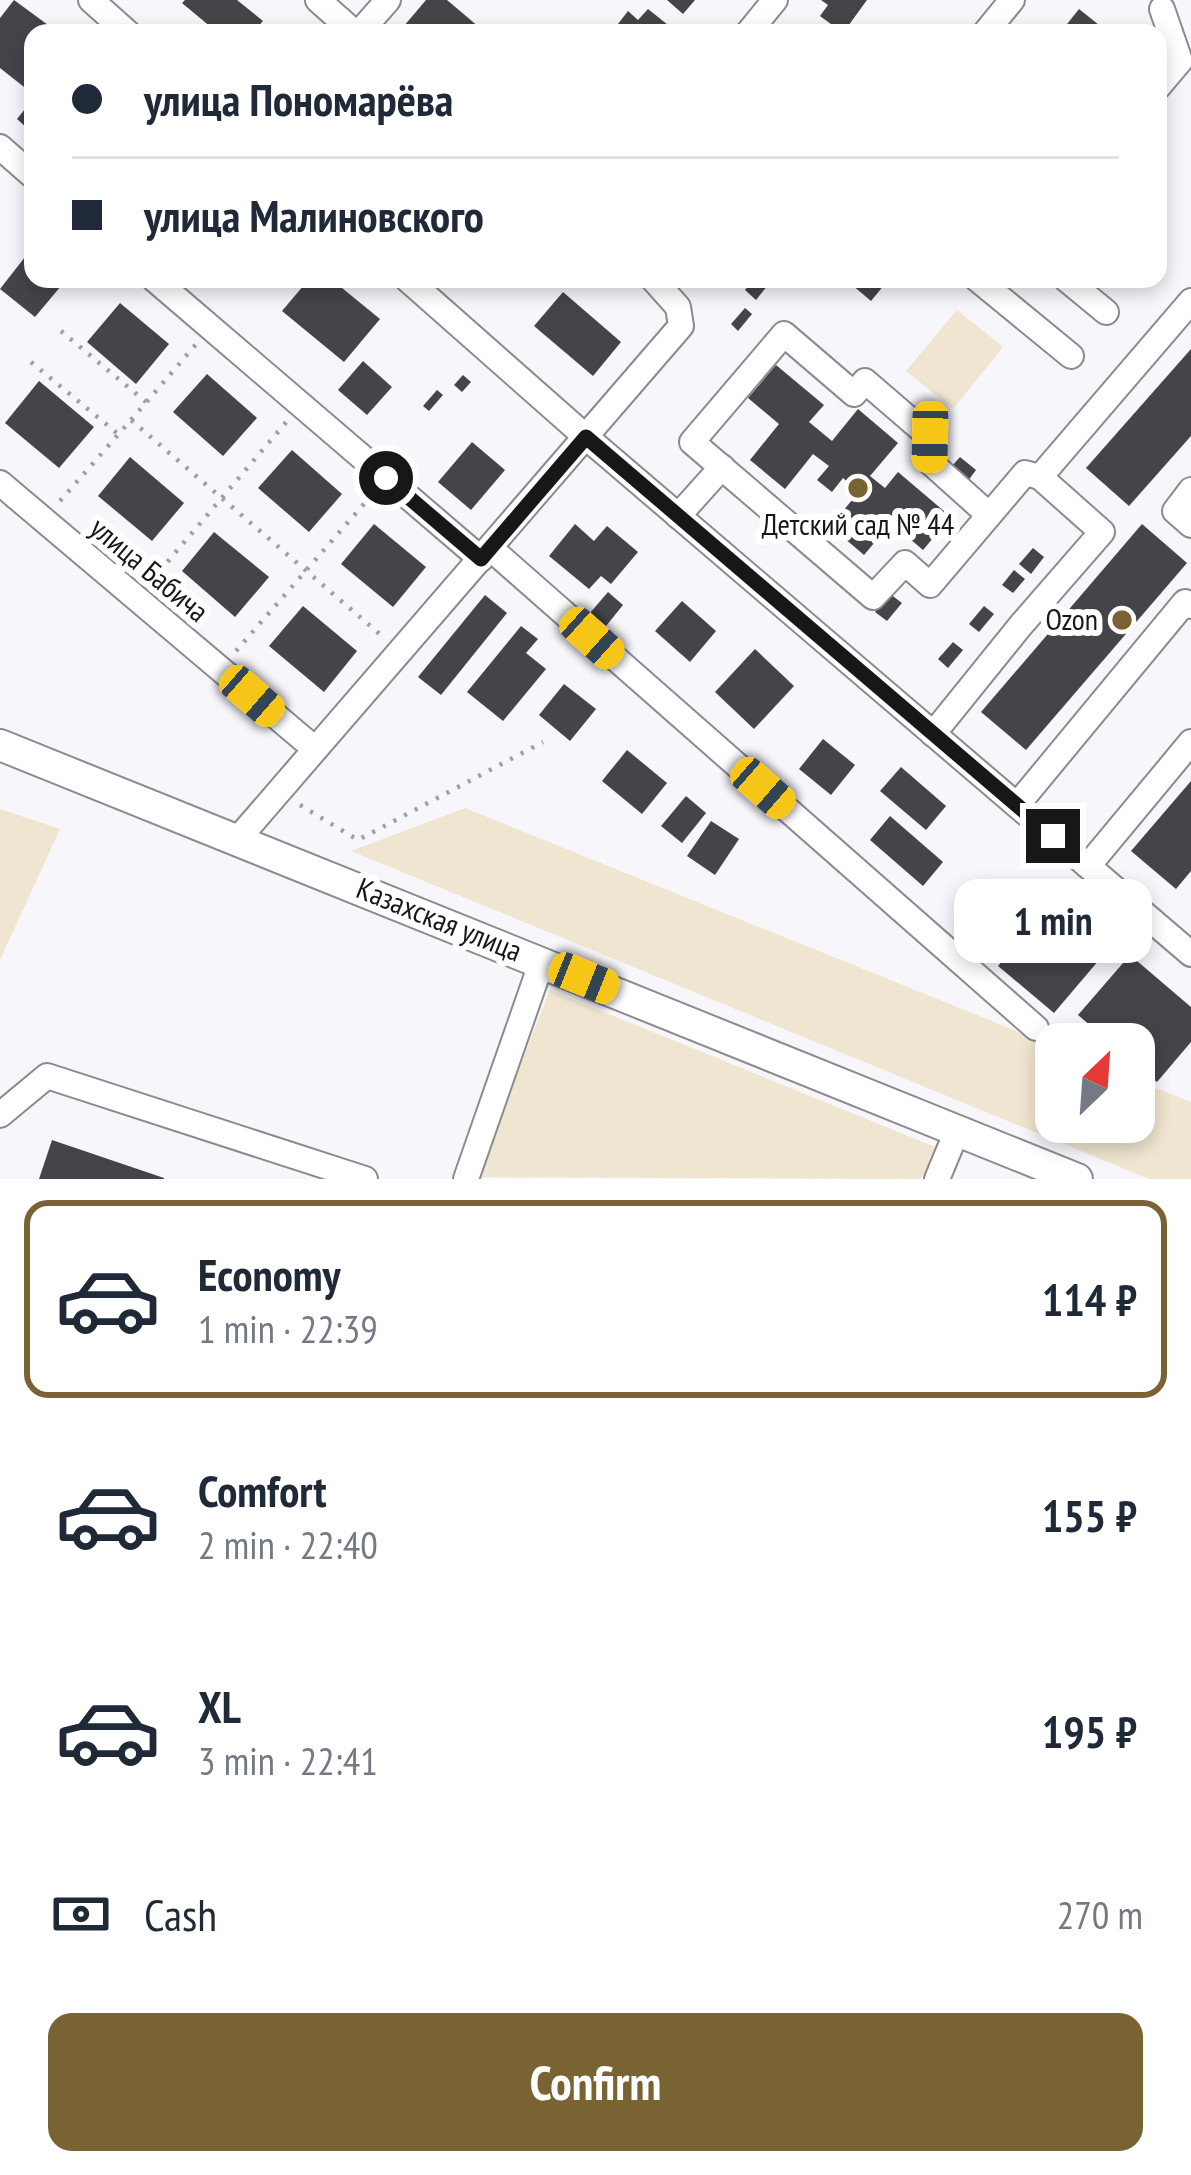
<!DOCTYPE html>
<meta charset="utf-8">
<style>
:root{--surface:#fff;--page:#f6f6f7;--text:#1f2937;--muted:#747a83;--line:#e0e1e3;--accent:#7a6333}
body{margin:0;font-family:"PT Sans Narrow",sans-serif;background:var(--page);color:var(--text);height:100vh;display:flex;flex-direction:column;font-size:45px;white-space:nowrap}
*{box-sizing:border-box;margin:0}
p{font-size:39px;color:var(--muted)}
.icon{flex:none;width:66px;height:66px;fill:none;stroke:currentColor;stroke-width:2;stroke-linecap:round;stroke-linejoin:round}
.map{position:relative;height:1179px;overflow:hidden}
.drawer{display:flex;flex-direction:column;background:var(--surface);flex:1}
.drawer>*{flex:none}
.banner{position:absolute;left:24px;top:24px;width:1143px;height:264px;border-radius:24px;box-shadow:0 6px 18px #0003;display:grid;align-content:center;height:264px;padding:0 48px;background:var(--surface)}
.needle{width:78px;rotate:25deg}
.tools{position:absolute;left:1035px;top:1023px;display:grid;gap:24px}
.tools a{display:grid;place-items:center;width:120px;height:120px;border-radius:24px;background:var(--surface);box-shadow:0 6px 18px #0003;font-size:60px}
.end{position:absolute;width:54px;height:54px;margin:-27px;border:15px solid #171719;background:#fff;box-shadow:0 0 0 6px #fff}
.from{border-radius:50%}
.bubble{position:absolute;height:84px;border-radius:24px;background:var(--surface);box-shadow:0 6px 18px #0003;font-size:39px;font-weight:800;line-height:84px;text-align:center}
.car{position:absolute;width:36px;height:72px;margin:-36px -18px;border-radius:15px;box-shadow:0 0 9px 3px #0007;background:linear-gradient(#f5c518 24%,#345 0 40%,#f5c518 0 76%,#345 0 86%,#f5c518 0)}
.banner b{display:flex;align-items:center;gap:42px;height:114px;font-size:45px}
.banner b+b{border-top:3px solid var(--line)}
.banner i{width:30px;height:30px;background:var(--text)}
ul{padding:21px 0 0;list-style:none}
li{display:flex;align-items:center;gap:36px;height:198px;margin:0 24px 18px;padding:0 24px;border:6px solid transparent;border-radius:24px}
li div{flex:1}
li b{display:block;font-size:45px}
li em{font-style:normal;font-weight:800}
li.on{border-color:var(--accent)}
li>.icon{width:108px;height:108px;stroke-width:1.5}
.pay{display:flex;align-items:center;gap:30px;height:132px;padding:0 48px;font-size:45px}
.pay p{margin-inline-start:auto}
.primary-button{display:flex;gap:24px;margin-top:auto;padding:24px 48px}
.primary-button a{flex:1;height:138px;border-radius:24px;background:var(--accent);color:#fff;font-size:48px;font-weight:800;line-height:138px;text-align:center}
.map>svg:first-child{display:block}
.green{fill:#f0e5d0}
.building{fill:#444449}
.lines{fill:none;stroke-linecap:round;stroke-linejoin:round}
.minor-casing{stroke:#8a8b8f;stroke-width:28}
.major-casing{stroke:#8a8b8f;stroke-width:34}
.path{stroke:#a0a0a4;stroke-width:4.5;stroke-dasharray:3 9;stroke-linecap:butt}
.minor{stroke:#fff;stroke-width:24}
.major{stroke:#fff;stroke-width:30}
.route{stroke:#171719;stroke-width:15}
.poi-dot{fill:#7a6333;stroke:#fff;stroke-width:4.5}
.labels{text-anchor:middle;stroke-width:12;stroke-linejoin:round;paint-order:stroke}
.poi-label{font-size:30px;fill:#171719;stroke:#fff}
.street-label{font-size:30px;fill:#171719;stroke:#fff}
</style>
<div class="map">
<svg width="1191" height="1179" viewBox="0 0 1191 1179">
<rect width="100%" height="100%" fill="#f6f6fb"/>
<g class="green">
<path d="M 957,310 L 1003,347 L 953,409 L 906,371 Z"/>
<path d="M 465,808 L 1056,1047 L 1056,1122 L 1134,1122 L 1134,1079 L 1191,1102 L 1191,1179 L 1149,1179 L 351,851 Z"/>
<path d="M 0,809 L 60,829 L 0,960 Z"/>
<path d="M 550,990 L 935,1147 L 921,1179 L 476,1177 Z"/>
</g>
<g class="building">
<path d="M 14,0 L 59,33 L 33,33 L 33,94 L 0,68 L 0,18 Z"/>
<path d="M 185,0 L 237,0 L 263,21 L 256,29 L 261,33 L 218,33 L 182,3 Z"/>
<path d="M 426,0 L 447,0 L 486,33 L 398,33 Z"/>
<path d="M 667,0 L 695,0 L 683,14 Z"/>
<path d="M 821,0 L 867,0 L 843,33 L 820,16 L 828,5 Z"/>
<path d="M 648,9 L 678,33 L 611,33 L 628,11 L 638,20 Z"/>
<path d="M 1079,9 L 1109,33 L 1060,33 Z"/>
<path d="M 29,104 L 33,107 L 33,120 L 27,128 L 17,119 Z"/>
<path d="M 25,257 L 33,264 L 33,279 L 52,279 L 61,286 L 35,317 L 0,289 Z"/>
<path d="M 309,279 L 331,279 L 380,319 L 344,362 L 282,311 Z"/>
<path d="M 754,279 L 761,279 L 768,285 L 756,300 L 745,290 Z"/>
<path d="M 845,279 L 889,279 L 871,301 Z"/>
<path d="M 563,292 L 621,342 L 593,376 L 534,326 Z"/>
<path d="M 120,303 L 169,344 L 136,384 L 87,342 Z"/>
<path d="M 745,308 L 752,314 L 738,331 L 731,324 Z"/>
<path d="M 1191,349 L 1191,436 L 1129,506 L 1086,468 Z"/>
<path d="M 363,361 L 392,387 L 367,415 L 338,390 Z"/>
<path d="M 776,365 L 824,405 L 809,422 L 832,441 L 858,409 L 898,443 L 870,476 L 885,488 L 898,472 L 951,517 L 923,550 L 891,523 L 864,555 L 830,526 L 859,492 L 843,478 L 832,492 L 817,480 L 829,466 L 813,454 L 785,489 L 750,460 L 779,424 L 748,398 Z"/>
<path d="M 207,374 L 257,418 L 223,456 L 173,412 Z"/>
<path d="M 463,375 L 471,382 L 462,392 L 454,385 Z"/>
<path d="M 39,381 L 94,427 L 59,468 L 5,423 Z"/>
<path d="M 437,390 L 443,395 L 429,411 L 423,406 Z"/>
<path d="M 472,442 L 505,470 L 471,510 L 438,482 Z"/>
<path d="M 292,450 L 342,494 L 309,532 L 258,488 Z"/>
<path d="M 130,457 L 184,503 L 152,541 L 98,496 Z"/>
<path d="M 960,457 L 976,470 L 968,481 L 951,467 Z"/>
<path d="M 374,524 L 426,567 L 393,607 L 341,564 Z"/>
<path d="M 575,524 L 594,541 L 607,526 L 638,552 L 611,584 L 601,576 L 589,589 L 549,556 Z"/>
<path d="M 1142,524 L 1187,563 L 1026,750 L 981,712 Z"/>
<path d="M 214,532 L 269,577 L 235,617 L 182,571 Z"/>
<path d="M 1033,548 L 1044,557 L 1031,574 L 1019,564 Z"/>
<path d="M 1014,570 L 1025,579 L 1013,593 L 1002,585 Z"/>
<path d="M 608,592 L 623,605 L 606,626 L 590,613 Z"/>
<path d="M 890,594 L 902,603 L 887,621 L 875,612 Z"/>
<path d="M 485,595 L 507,613 L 441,695 L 418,677 Z"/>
<path d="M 682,601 L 716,631 L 690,662 L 655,631 Z"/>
<path d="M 303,606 L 357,651 L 324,692 L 269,646 Z"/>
<path d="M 984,606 L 994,614 L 979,632 L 969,624 Z"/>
<path d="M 521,626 L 538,639 L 526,653 L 546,669 L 503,721 L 467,692 Z"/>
<path d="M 953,642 L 963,650 L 948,668 L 938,659 Z"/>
<path d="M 755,649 L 794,686 L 754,729 L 715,692 Z"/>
<path d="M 564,684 L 596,709 L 570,741 L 539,715 Z"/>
<path d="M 823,739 L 855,765 L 831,795 L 799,769 Z"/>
<path d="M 627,750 L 667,783 L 642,814 L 602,781 Z"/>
<path d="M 901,767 L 946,806 L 926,830 L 880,791 Z"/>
<path d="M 1191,781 L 1191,871 L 1176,889 L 1131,851 Z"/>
<path d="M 686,796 L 706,813 L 682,843 L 661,826 Z"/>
<path d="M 890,816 L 943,862 L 923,886 L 870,840 Z"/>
<path d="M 711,821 L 739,839 L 715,875 L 687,856 Z"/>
<path d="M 969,881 L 989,898 L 980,907 L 961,890 Z"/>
<path d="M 1060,893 L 1116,940 L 1054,1013 L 998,966 Z"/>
<path d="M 1130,955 L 1191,1007 L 1191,1042 L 1157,1082 L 1134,1063 L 1134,1044 L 1112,1044 L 1078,1015 Z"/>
<path d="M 52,1140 L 164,1178 L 164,1179 L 39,1179 Z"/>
</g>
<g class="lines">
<defs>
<g id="minor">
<path d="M 91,0 L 128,33"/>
<path d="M 318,0 L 355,33"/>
<path d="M 359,33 L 388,0"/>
<path d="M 748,33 L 775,0"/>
<path d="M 985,33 L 1012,0"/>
<path d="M 1158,87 L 1180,61 L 1162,9"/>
<path d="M 0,147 L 33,176"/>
<path d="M 154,279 L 481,559"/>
<path d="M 407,279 L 586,437 L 1191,954"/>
<path d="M 977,279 L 1071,356"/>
<path d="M 1066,279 L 1106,312"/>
<path d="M 0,483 L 315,749"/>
<path d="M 1191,490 L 1175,511 L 1191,525"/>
<path d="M 989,515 L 930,462 L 930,437 L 865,381 L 854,394 L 784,334 L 692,442 L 873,597 L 905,563 L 930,585 L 1025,473 L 1040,477"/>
<path d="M 678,516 L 722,467"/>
<path d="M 490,548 L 1036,1028"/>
<path d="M 933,734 L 1021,625 L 1102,532 L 1040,477 L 1191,301"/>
<path d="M 1017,805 L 1185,602 L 1191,606"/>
<path d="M 237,840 L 681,326 L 678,307 L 653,279"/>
<path d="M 1088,866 L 1191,742"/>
<path d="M 0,1115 L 47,1076 L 365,1179"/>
<path d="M 466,1179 L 542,961"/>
<path d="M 937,1179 L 957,1131"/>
</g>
<path id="major" d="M 0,745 L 1077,1179"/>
</defs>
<use href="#minor" class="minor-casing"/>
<use href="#major" class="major-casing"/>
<g class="path">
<path d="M 61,331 L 146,402"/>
<path d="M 31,362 L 118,434"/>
<path d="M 131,420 L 198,342"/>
<path d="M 60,501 L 131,420 L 382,636"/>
<path d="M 152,580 L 288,420"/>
<path d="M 236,651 L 370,497"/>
<path d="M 300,805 L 358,840 L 543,742"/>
</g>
<use href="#minor" class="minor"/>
<use href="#major" class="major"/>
</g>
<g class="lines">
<path class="route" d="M 386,478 L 481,559 L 586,437 L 1053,836"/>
</g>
<g class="poi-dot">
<circle cx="858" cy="488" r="12"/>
<circle cx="1122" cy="620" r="12"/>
</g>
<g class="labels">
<g class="poi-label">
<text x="858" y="535">Детский сад № 44</text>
<text x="1098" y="630" text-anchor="end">Ozon</text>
</g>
<g class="street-label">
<text transform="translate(149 570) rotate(40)" y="10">улица Бабича</text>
<text transform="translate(439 920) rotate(22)" y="10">Казахская улица</text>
</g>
</g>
</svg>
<div class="tools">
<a><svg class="needle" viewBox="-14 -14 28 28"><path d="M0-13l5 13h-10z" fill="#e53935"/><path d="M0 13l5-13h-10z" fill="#747a83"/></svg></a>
</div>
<i class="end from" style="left:386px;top:478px"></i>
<i class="end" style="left:1053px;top:836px"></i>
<div class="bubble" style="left:954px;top:879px;width:198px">1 min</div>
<i class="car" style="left:930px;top:437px;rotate:181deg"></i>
<i class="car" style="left:592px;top:638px;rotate:132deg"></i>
<i class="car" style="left:252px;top:696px;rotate:131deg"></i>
<i class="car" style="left:763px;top:788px;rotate:131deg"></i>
<i class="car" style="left:584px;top:978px;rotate:112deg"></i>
<div class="banner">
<b><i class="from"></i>улица Пономарёва</b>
<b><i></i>улица Малиновского</b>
</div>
</div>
<section class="drawer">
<ul>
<li class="on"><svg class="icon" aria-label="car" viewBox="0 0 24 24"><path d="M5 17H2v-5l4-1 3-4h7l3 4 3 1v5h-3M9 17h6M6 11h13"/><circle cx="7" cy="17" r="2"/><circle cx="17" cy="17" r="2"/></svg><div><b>Economy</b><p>1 min · 22:39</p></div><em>114 ₽</em></li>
<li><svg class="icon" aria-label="car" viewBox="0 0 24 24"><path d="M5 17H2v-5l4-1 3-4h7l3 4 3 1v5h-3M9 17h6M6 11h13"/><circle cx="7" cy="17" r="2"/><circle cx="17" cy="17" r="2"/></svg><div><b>Comfort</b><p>2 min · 22:40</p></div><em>155 ₽</em></li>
<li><svg class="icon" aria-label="car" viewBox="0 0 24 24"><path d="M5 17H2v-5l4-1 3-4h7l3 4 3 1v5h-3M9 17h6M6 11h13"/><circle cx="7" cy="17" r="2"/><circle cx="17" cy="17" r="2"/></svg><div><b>XL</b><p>3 min · 22:41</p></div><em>195 ₽</em></li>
</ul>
<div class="pay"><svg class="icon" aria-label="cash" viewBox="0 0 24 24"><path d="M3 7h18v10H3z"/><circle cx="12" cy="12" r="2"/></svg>Cash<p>270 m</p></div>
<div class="primary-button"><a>Confirm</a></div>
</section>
